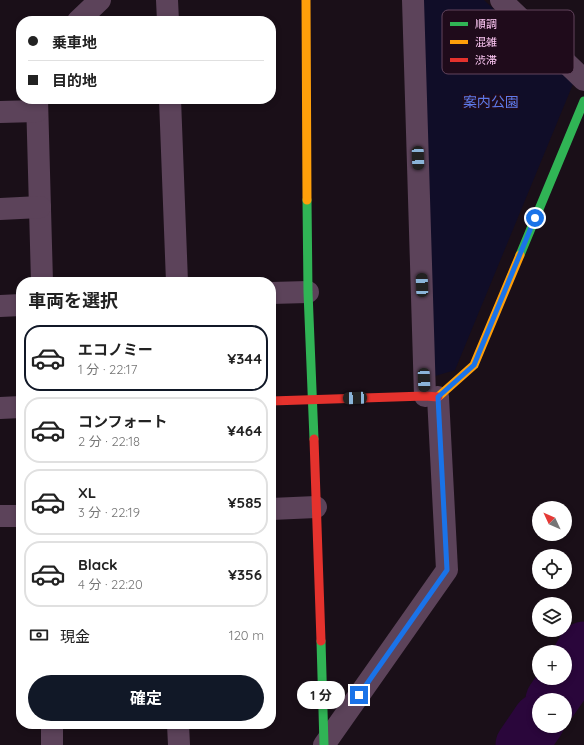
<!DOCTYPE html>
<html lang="ja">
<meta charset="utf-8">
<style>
:root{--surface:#fff;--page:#f6f6f6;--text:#222;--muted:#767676;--line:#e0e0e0;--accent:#111827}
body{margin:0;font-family:Quicksand,"Noto Sans JP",sans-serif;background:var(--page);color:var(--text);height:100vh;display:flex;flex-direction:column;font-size:15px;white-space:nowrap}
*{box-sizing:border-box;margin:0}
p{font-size:13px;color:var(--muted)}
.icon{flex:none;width:22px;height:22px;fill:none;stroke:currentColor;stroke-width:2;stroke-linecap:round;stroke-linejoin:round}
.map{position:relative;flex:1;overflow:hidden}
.panel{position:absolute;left:16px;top:277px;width:260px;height:452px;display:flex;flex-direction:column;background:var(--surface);border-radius:16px;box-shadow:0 2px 6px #0003}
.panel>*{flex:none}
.banner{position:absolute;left:16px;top:16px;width:260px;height:88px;border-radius:16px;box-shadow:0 2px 6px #0003;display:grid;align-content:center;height:88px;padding:0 12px;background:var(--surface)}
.needle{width:26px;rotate:314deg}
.fabs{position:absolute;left:532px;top:501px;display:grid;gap:8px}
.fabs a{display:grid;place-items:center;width:40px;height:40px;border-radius:50%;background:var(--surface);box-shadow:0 2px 6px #0003;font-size:20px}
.end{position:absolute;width:18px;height:18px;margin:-9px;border:5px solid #1a73e8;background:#fff;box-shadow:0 0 0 2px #fff}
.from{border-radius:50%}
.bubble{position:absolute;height:28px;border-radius:14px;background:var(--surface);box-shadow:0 2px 6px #0003;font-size:13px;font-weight:700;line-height:28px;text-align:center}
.car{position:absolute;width:12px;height:24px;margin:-12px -6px;border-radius:5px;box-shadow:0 0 3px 1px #0007;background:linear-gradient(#222 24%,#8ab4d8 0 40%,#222 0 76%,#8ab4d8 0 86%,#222 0)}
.banner b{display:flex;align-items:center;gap:14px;height:38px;font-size:15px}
.banner b+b{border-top:1px solid var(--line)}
.banner i{width:10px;height:10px;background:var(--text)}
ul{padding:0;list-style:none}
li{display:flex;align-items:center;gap:12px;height:66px;margin:0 8px 6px;padding:0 4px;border:2px solid var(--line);border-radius:16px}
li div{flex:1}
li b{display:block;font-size:15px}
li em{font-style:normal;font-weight:700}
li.on{border-color:var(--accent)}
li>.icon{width:36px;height:36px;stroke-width:1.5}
h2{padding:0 12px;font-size:18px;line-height:48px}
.pay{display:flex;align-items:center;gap:10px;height:44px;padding:0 12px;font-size:15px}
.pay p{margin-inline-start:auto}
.primary-button{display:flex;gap:8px;margin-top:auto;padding:8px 12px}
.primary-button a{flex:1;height:46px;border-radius:24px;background:var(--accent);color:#fff;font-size:16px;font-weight:700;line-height:46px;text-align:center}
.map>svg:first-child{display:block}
.green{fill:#100d28}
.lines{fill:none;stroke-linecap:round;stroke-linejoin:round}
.river{stroke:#2a063b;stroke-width:53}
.street{stroke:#5c435a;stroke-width:22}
.fast{stroke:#30b455;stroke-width:9}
.slow{stroke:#ff9f0a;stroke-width:9}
.jam{stroke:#e5322d;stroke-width:9}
.route{stroke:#1a73e8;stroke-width:5}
.labels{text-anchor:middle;stroke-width:3.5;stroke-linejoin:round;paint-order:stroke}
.park-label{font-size:14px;fill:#5e7aea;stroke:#1f0b1b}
.key{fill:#1f0b1b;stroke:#62445d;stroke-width:1}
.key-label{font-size:11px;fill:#ffc9f6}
</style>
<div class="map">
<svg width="584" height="745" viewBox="0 0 584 745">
<rect width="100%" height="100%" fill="#1a0f18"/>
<path class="green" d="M 419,0 L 484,0 L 573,84 L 455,370 L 432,377 Z"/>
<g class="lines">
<g class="river">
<path d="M 552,700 L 566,680 L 584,648"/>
<path d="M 522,745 L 539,720"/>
</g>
<g class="street">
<path d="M 167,0 L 168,21"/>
<path d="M 413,0 L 425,396"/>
<path d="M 501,0 L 584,80"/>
<path d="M 78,21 L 100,0"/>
<path d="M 37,99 L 42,282"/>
<path d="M 170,99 L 177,282"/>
<path d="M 0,112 L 37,111"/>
<path d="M 0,209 L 40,207"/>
<path d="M 271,293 L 308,292"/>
<path d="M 0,306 L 21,305"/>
<path d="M 0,408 L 21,407"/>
<path d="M 271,509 L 316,507"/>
<path d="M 0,516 L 21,516"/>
<path d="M 52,724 L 52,745"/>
<path d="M 178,724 L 179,745"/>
<path d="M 324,745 L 447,570 L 438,397"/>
</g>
<g class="fast">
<path d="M 307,200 L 308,292 L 314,439"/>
<path d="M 520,255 L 584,101"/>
<path d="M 321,641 L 324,745"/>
</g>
<g class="slow">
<path d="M 306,0 L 307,200"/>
<path d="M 438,397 L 474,365 L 520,255"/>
</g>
<g class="jam">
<path d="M 271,401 L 425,396 L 438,397"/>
<path d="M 314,439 L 321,641"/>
</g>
</g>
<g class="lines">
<path class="route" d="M 359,695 L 447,570 L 438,397 L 474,365 L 535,218"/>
</g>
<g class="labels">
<g class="park-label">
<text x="491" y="107">案内公園</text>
</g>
</g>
<rect x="442" y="10" width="132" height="64" rx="6" class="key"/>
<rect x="450" y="22" width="18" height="4" fill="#30b455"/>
<rect x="450" y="40" width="18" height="4" fill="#ff9f0a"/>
<rect x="450" y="58" width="18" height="4" fill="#e5322d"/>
<g class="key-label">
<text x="475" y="28">順調</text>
<text x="475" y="46">混雑</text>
<text x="475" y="64">渋滞</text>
</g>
</svg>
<div class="fabs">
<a><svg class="needle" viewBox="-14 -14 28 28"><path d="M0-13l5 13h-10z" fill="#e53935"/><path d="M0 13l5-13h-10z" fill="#767676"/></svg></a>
<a><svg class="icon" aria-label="locate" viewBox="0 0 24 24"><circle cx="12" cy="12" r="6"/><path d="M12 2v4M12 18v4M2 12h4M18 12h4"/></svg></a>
<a><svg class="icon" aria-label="layers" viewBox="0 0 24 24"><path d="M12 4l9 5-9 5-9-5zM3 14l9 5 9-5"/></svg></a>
<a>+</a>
<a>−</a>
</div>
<i class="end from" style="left:535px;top:218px"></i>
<i class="end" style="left:359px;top:695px"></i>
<div class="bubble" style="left:297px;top:681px;width:48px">1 分</div>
<i class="car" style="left:418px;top:158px;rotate:178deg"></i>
<i class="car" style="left:422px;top:285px;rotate:358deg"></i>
<i class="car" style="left:424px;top:380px;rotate:178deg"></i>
<i class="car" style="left:355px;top:398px;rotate:268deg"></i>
<div class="banner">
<b><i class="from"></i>乗車地</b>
<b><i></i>目的地</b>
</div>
<section class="panel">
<h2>車両を選択</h2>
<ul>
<li class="on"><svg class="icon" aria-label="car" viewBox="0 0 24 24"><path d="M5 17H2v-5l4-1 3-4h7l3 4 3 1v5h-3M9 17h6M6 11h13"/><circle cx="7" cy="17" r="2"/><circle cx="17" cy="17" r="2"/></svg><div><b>エコノミー</b><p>1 分 · 22:17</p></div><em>¥344</em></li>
<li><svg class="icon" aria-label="car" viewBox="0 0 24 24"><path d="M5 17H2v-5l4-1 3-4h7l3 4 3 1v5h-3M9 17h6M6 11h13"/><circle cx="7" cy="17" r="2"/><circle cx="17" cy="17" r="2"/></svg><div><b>コンフォート</b><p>2 分 · 22:18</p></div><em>¥464</em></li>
<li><svg class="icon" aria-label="car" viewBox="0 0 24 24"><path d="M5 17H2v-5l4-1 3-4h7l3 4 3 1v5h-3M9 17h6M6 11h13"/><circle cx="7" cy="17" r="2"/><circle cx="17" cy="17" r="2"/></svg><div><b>XL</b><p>3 分 · 22:19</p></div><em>¥585</em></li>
<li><svg class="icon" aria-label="car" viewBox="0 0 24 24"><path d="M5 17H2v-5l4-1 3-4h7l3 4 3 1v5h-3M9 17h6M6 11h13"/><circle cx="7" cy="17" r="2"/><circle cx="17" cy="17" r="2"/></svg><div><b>Black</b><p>4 分 · 22:20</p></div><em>¥356</em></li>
</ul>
<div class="pay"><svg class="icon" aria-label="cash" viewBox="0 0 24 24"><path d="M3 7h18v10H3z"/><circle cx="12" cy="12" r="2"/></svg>現金<p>120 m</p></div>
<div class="primary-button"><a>確定</a></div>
</section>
</div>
